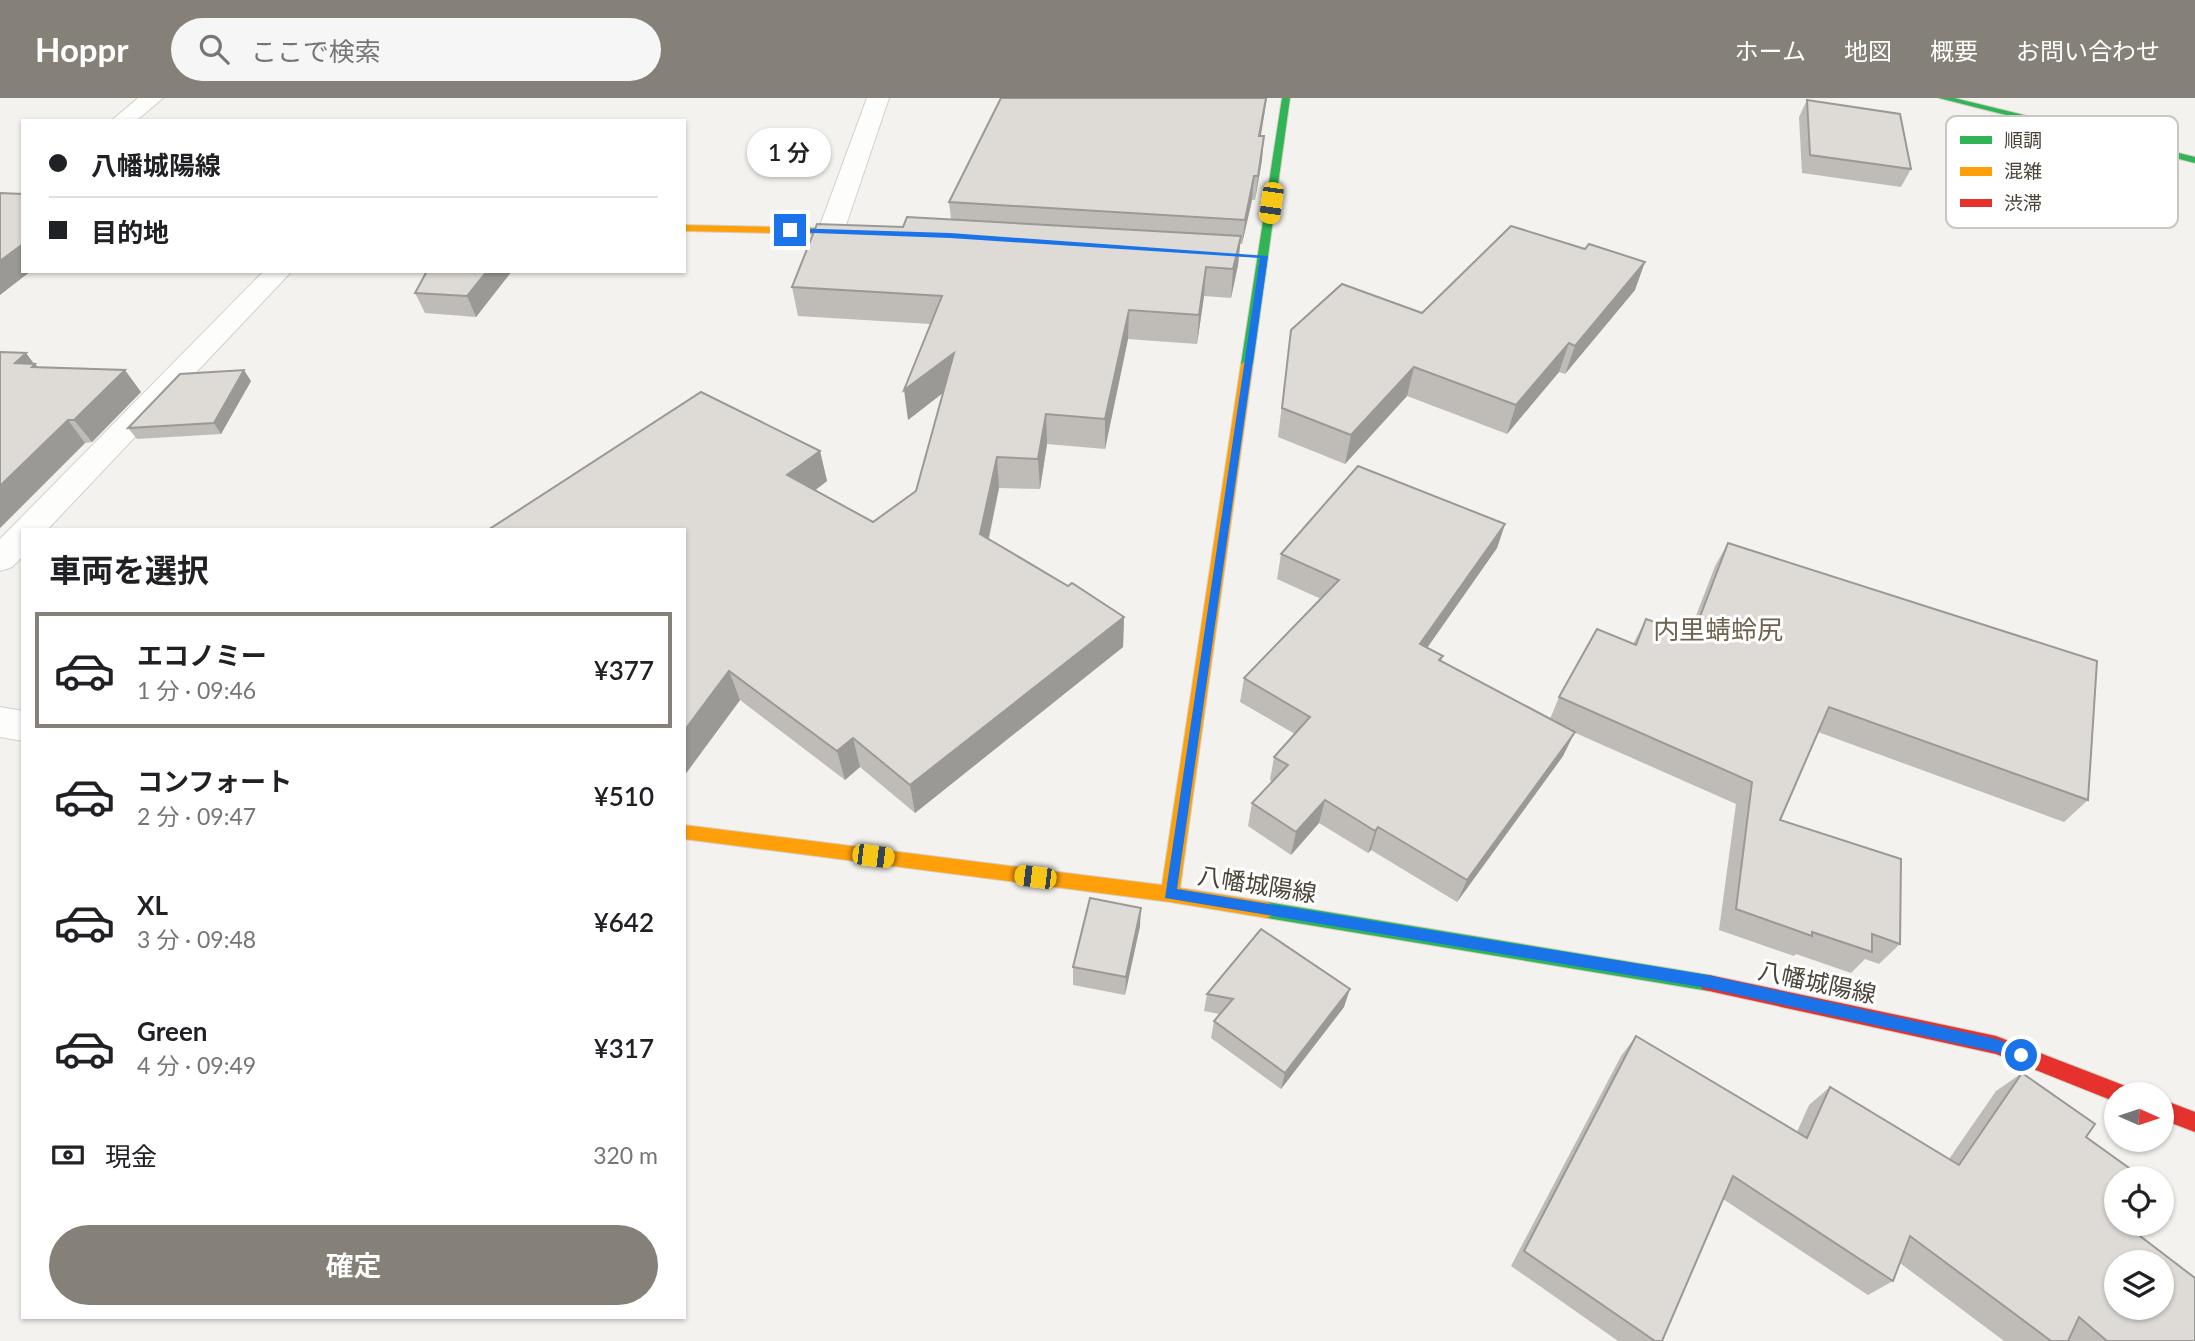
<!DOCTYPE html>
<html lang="ja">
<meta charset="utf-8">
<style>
:root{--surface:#fff;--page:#f6f6f6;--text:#202124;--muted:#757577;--line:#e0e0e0;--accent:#868178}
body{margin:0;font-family:Lato,"Noto Sans JP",sans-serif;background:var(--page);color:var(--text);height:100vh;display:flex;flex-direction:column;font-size:26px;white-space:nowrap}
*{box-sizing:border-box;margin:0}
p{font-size:23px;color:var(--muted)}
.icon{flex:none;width:38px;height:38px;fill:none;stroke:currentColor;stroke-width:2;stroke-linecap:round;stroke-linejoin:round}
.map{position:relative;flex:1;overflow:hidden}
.sheet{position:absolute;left:21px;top:430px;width:665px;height:791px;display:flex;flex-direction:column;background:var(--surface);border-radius:0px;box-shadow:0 2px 5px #0004}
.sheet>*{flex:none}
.banner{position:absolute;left:21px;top:21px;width:665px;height:154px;border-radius:0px;box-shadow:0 2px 5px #0004;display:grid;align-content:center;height:154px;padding:0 28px;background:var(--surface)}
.needle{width:46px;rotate:93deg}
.buttons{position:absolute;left:2104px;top:984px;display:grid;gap:14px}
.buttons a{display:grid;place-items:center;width:70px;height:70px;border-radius:50%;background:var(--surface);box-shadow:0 2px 5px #0004;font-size:35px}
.end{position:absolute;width:32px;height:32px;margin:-16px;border:9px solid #1a73e8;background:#fff;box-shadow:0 0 0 4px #fff}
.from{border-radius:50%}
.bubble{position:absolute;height:49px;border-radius:24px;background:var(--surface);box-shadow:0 2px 5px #0004;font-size:23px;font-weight:600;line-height:49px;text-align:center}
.car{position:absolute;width:21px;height:42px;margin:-21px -10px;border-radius:9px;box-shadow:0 0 5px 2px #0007;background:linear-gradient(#f5c518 24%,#345 0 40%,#f5c518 0 76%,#345 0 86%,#f5c518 0)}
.banner b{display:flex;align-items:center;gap:24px;height:66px;font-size:26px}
.banner b+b{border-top:2px solid var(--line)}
.banner i{width:18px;height:18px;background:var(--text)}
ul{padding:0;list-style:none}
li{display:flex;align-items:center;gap:21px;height:116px;margin:0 14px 10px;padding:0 14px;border:4px solid transparent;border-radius:0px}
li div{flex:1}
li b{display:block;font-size:26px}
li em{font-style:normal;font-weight:600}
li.selected{border-color:var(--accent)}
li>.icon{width:63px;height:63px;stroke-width:1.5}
h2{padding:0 28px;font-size:32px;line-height:84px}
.pay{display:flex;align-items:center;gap:18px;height:77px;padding:0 28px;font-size:26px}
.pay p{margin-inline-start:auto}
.action{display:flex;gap:14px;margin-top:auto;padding:14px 28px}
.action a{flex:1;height:80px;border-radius:42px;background:var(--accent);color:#fff;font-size:28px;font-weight:600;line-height:80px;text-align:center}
header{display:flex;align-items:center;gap:42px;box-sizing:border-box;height:98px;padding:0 35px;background:var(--accent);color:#fff}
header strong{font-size:33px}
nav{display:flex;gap:38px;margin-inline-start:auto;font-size:24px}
.search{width:490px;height:63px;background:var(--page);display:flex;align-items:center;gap:18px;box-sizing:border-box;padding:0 24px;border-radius:38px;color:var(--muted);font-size:26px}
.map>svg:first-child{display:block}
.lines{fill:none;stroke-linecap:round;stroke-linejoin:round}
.street-casing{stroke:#d2d0cb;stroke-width:2}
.fast-casing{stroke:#d3cfc5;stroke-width:2}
.slow-casing{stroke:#d3cfc5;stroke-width:2}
.jam-casing{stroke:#d3cfc5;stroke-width:2}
.street{fill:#fdfdfc;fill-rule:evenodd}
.fast{fill:#30b455;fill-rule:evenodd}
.slow{fill:#ff9f0a;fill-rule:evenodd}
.jam{fill:#e5322d;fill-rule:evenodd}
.wall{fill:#bfbcb8}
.shaded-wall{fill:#9b9996}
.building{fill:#dedbd6;stroke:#9b9996;stroke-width:2;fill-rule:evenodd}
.route{fill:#1a73e8}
.labels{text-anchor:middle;stroke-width:6;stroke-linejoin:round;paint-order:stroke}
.street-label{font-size:24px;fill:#4b4439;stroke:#fff}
.neighbourhood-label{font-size:26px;fill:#6e6250;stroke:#fff}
.key{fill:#fff;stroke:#c9c7c4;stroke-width:2}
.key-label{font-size:19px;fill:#4b4439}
</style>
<header>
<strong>Hoppr</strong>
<div class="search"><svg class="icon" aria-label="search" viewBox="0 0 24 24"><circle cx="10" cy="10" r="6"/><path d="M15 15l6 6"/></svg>ここで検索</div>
<nav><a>ホーム</a><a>地図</a><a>概要</a><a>お問い合わせ</a></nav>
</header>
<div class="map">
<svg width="2195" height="1243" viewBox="0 0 2195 1243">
<rect width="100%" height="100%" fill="#f4f2ee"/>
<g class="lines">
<defs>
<g id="street">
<path d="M 138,0 L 163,0 L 136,23 L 111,23 Z"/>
<path d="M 867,0 L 889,0 L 844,133 L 840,138 L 822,138 L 818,133 Z"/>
<path d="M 264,173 L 292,173 L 47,432 L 23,432 L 23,458 L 12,469 L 0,473 L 0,441 Z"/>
<path d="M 0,609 L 23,613 L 23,643 L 0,639 Z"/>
</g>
<g id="fast">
<path d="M 1282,0 L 1290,0 L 1253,266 L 1247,270 L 1241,266 Z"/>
<path d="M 1939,0 L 1954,0 L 2195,59 L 2195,65 Z"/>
<path d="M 1267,804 L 1709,877 L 1716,879 L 1718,885 L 1716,891 L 1709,893 L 1267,820 L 1261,817 L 1258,812 L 1261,807 Z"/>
</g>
<g id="slow">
<path d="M 684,127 L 867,131 L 872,134 L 867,137 L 684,133 Z"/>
<path d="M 1247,262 L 1253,266 L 1180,790 L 1267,804 L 1273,807 L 1276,812 L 1273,817 L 1267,820 L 1170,804 L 684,741 L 684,727 L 1162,787 L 1241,266 Z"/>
</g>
<g id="jam">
<path d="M 1709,877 L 1996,938 L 2128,989 L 2131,996 L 2116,996 L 2116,1004 L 1996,956 L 1709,893 L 1702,891 L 1700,885 L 1702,879 Z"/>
<path d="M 2161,1001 L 2195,1014 L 2195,1034 L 2161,1021 Z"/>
</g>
</defs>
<use href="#street" class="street-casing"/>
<use href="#fast" class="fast-casing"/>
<use href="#slow" class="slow-casing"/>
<use href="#jam" class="jam-casing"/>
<use href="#street" class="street"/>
<use href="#fast" class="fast"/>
<use href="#slow" class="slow"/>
<use href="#jam" class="jam"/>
</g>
<g class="wall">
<path d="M 1807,2 L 1911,71 L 1901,89 L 1802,75 L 1799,19 Z"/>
<path d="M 1261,38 L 1262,62 L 1255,102 L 1252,102 L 1242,146 L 1240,146 L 1238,167 L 1231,200 L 1204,198 L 1197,246 L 1128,241 L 1105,351 L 1047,346 L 1040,391 L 999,390 L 989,441 L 1068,488 L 1124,519 L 1123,549 L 915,715 L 860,669 L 845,682 L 740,602 L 684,678 L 820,353 L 827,383 L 815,392 L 873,424 L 916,393 L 943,295 L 908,322 L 930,226 L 798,218 L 792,189 L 903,129 L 951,121 L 949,104 Z"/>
<path d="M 427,173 L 512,173 L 476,219 L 425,215 L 415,195 Z"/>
<path d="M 1635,192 L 1565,276 L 1559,274 L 1507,336 L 1407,298 L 1345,366 L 1278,339 L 1291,232 Z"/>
<path d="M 0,254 L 35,266 L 38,269 L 141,294 L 92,344 L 85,345 L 0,430 Z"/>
<path d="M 251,283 L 221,336 L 137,341 L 128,330 Z"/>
<path d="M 1505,426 L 1497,450 L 1427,550 L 1443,558 L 1441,563 L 1550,621 L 1559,599 L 1633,546 L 1646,521 L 1689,536 L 1715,468 L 1728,445 L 2088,702 L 2064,724 L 1818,634 L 1780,722 L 1900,846 L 1879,866 L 1865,861 L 1851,875 L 1796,856 L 1794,858 L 1719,832 L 1736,706 L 1571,633 L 1563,658 L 1457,804 L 1371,752 L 1368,755 L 1319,725 L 1291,757 L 1248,728 L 1252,705 L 1272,684 L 1270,682 L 1274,659 L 1295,636 L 1240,604 L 1244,580 L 1321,501 L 1277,481 L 1281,456 Z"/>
<path d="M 1140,828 L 1125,897 L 1073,887 L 1073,869 Z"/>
<path d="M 1207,896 L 1344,909 L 1281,991 L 1211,940 L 1214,923 L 1219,916 L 1204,913 Z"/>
<path d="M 1636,938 L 1797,1034 L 1809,1007 L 1830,989 L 1949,1061 L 1996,993 L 2022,975 L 2086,1039 L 2140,1138 L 2195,1243 L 2004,1243 L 1900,1165 L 1893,1183 L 1868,1197 L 1723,1101 L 1662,1243 L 1618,1243 L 1511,1168 L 1621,958 Z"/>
</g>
<g class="shaded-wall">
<path d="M 1266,0 L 1267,0 L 1257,61 L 1259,38 Z"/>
<path d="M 1264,38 L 1262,62 L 1255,102 L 1258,78 Z"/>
<path d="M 1254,78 L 1252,102 L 1242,146 L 1245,122 Z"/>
<path d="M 1241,138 L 1238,167 L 1231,200 L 1233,171 Z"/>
<path d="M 23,146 L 23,173 L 31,173 L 0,197 L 0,163 Z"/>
<path d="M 1645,164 L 1635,192 L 1565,276 L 1575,248 Z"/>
<path d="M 1206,169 L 1204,198 L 1197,246 L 1199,217 Z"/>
<path d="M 487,173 L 512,173 L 476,219 L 467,198 Z"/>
<path d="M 1129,212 L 1128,241 L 1105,351 L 1105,321 Z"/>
<path d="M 1569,245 L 1559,274 L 1507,336 L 1516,307 Z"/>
<path d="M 26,255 L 35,267 L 35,266 L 53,288 L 15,265 Z"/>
<path d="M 954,255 L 957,284 L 908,322 L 904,292 Z"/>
<path d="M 1414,269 L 1407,298 L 1345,366 L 1351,337 Z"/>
<path d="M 125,272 L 141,294 L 92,344 L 74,322 Z"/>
<path d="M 244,272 L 251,283 L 221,336 L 214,325 Z"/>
<path d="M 1046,316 L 1047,346 L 1040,391 L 1038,361 Z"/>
<path d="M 68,322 L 85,345 L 0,430 L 0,388 Z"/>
<path d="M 820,353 L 827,383 L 795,408 L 787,377 Z"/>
<path d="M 997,359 L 999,390 L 983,466 L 980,436 Z"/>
<path d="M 1505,426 L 1497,450 L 1413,570 L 1420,546 Z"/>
<path d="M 1124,519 L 1123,549 L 915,715 L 910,687 Z"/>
<path d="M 729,573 L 740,602 L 684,678 L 684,633 Z"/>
<path d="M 1575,634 L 1563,658 L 1457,804 L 1467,782 Z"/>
<path d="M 853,640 L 860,669 L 845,682 L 837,653 Z"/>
<path d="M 1325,702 L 1319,725 L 1291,757 L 1296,734 Z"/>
<path d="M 1378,729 L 1371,752 L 1368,755 L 1375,733 Z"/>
<path d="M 1141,810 L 1140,828 L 1125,897 L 1126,879 Z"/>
<path d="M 1350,891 L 1344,909 L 1281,991 L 1285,975 Z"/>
</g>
<g class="building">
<path d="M 1001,0 L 1266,0 L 1259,38 L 1264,38 L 1258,78 L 1254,78 L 1245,122 L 949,104 Z"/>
<path d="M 1807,2 L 1900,16 L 1911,71 L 1810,57 Z"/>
<path d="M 0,95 L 23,96 L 23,146 L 0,163 Z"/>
<path d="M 907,119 L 1241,138 L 1233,171 L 1206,169 L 1199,217 L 1129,212 L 1105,321 L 1046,316 L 1038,361 L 997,359 L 980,436 L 1068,488 L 1072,485 L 1124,519 L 910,687 L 853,640 L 837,653 L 729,573 L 684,633 L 684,432 L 488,432 L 701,294 L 820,353 L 787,377 L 873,424 L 916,393 L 954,255 L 904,292 L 942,198 L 792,189 L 817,126 L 903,129 Z"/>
<path d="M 1511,128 L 1585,151 L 1589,146 L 1645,164 L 1575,248 L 1569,245 L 1516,307 L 1414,269 L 1351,337 L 1282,310 L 1291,232 L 1342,186 L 1422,215 Z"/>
<path d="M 427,173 L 487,173 L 467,198 L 415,195 Z"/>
<path d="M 0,254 L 26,255 L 15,265 L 35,266 L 32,269 L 125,272 L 74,322 L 68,322 L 0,388 Z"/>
<path d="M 244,272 L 214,325 L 128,330 L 180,276 Z"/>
<path d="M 1358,368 L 1505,426 L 1420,546 L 1443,558 L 1439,562 L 1575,634 L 1467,782 L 1378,729 L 1375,733 L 1325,702 L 1296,734 L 1252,705 L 1288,667 L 1274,659 L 1310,619 L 1244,580 L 1339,482 L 1281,456 Z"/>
<path d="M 1728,445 L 2097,563 L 2088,702 L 1829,609 L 1780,722 L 1901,761 L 1900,846 L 1872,836 L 1872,854 L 1812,834 L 1812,838 L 1736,811 L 1752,684 L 1559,599 L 1597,531 L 1636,547 L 1646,521 L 1693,537 Z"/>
<path d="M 1090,800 L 1141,810 L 1126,879 L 1073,869 Z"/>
<path d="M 1261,831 L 1350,891 L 1285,975 L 1214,923 L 1233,901 L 1207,896 Z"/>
<path d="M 1636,938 L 1807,1040 L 1830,989 L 1959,1067 L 2022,975 L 2095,1026 L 2086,1039 L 2143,1080 L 2116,1080 L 2116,1125 L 2147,1125 L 2140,1138 L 2195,1180 L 2195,1243 L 2107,1243 L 2079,1219 L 2068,1243 L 2051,1243 L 1910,1138 L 1893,1183 L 1733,1078 L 1662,1243 L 1655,1243 L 1524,1153 ZM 2116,1164 L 2161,1164 L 2161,1209 L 2116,1209 Z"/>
</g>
<path class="route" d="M 790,130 L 950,135 L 1268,158 L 1177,791 L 1707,877 L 1996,941 L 2026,952 L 2026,962 L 2021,964 L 1996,954 L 1707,890 L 1165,800 L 1260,160 L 950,140 L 787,134 Z"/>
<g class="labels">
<g class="street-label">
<text transform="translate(1257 787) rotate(9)" y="8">八幡城陽線</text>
<text transform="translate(1817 885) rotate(12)" y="8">八幡城陽線</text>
</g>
<g class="neighbourhood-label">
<text x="1718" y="541">内里蜻蛉尻</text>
</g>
</g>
<rect x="1946" y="18" width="232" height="112" rx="10" class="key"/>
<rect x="1960" y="38" width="32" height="8" fill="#30b455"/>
<rect x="1960" y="69" width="32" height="9" fill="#ff9f0a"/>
<rect x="1960" y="101" width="32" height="8" fill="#e5322d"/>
<g class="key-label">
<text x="2004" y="49">順調</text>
<text x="2004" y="80">混雑</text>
<text x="2004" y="112">渋滞</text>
</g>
</svg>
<div class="buttons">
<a><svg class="needle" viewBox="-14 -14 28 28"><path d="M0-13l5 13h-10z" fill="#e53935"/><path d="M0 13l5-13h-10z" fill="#757577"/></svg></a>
<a><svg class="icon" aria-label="locate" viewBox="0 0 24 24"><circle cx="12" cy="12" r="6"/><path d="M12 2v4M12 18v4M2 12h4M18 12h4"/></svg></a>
<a><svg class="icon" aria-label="layers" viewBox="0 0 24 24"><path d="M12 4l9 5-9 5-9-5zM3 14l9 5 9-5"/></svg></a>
</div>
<i class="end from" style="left:2021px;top:957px"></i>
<i class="end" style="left:790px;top:132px"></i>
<div class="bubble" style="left:747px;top:30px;width:84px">1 分</div>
<i class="car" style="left:1271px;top:105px;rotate:188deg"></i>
<i class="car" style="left:873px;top:758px;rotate:97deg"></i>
<i class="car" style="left:1035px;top:779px;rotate:277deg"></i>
<div class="banner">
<b><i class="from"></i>八幡城陽線</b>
<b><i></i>目的地</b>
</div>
<section class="sheet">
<h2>車両を選択</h2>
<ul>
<li class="selected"><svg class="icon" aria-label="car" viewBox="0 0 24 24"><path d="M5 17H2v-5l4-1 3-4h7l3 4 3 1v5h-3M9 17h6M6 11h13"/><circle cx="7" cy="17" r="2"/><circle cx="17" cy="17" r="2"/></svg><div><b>エコノミー</b><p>1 分 · 09:46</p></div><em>¥377</em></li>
<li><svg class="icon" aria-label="car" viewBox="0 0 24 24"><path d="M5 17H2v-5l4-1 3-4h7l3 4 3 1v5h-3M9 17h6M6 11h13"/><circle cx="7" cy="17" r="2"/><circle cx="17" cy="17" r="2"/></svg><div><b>コンフォート</b><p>2 分 · 09:47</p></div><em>¥510</em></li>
<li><svg class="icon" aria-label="car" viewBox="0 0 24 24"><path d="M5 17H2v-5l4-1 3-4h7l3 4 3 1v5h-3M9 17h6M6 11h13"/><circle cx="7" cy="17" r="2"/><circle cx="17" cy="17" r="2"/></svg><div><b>XL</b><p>3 分 · 09:48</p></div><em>¥642</em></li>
<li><svg class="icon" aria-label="car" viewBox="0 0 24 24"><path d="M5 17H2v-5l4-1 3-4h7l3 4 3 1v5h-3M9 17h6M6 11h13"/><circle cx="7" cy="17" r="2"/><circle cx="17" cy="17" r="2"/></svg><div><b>Green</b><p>4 分 · 09:49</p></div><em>¥317</em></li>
</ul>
<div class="pay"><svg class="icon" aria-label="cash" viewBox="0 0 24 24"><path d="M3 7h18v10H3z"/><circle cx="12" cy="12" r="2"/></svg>現金<p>320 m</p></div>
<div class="action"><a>確定</a></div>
</section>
</div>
